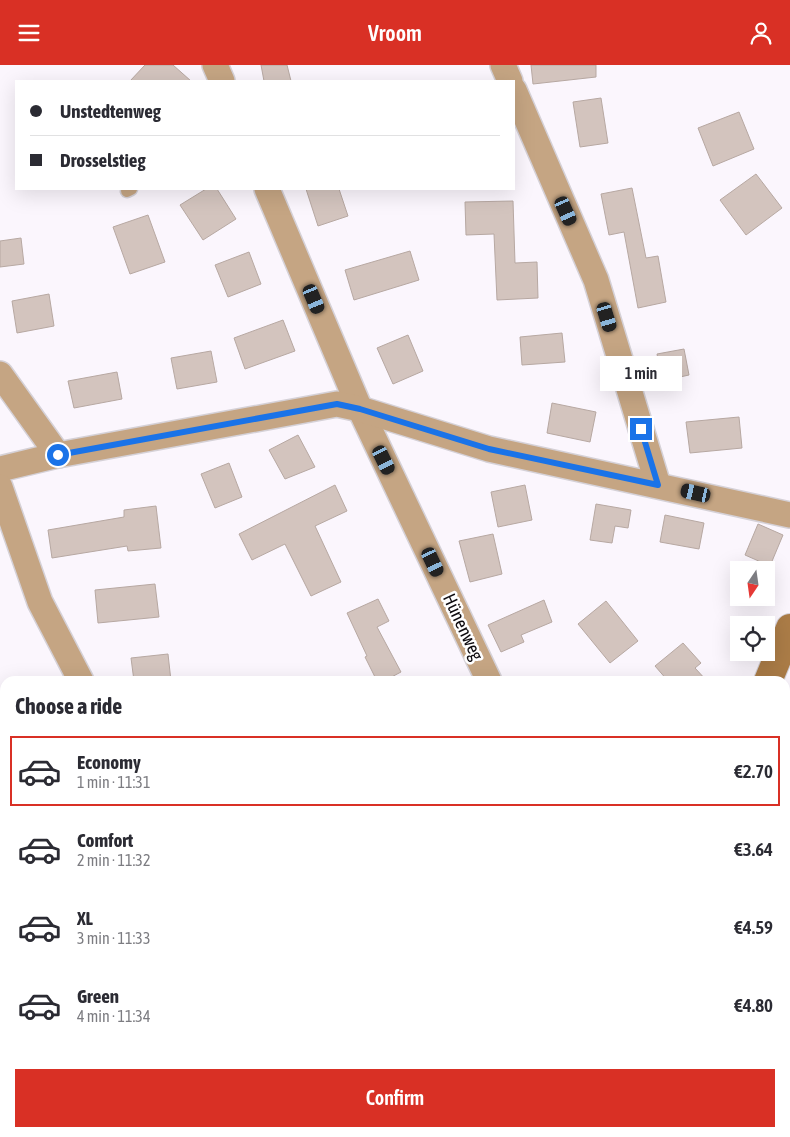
<!DOCTYPE html>
<meta charset="utf-8">
<style>
:root{--surface:#fff;--page:#f7f7f7;--text:#2b2b33;--muted:#7c7c81;--line:#e1e1e2;--accent:#d93025}
body{margin:0;font-family:"Asap Condensed",sans-serif;background:var(--page);color:var(--text);height:100vh;display:flex;flex-direction:column;font-size:19px;white-space:nowrap}
*{box-sizing:border-box;margin:0}
p{font-size:16px;color:var(--muted)}
.icon{flex:none;width:28px;height:28px;fill:none;stroke:currentColor;stroke-width:2;stroke-linecap:round;stroke-linejoin:round}
.map{position:relative;flex:1;overflow:hidden}
.panel{position:absolute;left:0px;top:611px;width:790px;height:461px;display:flex;flex-direction:column;background:var(--surface);border-radius:15px 15px 0 0;box-shadow:0 5px 20px #0002}
.panel>*{flex:none}
.top-card{position:absolute;left:15px;top:15px;width:500px;height:110px;border-radius:0px;box-shadow:0 5px 20px #0002;display:grid;align-content:center;height:110px;padding:0 15px;background:var(--surface)}
.needle{width:32px;rotate:193deg}
.buttons{position:absolute;left:730px;top:496px;display:grid;gap:10px}
.buttons a{display:grid;place-items:center;width:45px;height:45px;border-radius:0px;background:var(--surface);box-shadow:0 5px 20px #0002;font-size:25px}
.end{position:absolute;width:22px;height:22px;margin:-11px;border:6px solid #1a73e8;background:#fff;box-shadow:0 0 0 2px #fff}
.from{border-radius:50%}
.bubble{position:absolute;height:35px;border-radius:0px;background:var(--surface);box-shadow:0 5px 20px #0002;font-size:16px;font-weight:600;line-height:35px;text-align:center}
.car{position:absolute;width:15px;height:30px;margin:-15px -8px;border-radius:6px;box-shadow:0 0 4px 1px #0007;background:linear-gradient(#222 24%,#8ab4d8 0 40%,#222 0 76%,#8ab4d8 0 86%,#222 0)}
.top-card b{display:flex;align-items:center;gap:18px;height:48px;font-size:19px}
.top-card b+b{border-top:1px solid var(--line)}
.top-card i{width:12px;height:12px;background:var(--text)}
ul{padding:0;list-style:none}
li{display:flex;align-items:center;gap:15px;height:70px;margin:0 10px 8px;padding:0 5px;border:2px solid transparent;border-radius:0px}
li div{flex:1}
li b{display:block;font-size:19px}
li em{font-style:normal;font-weight:600}
li.on{border-color:var(--accent)}
li>.icon{width:45px;height:45px;stroke-width:1.5}
h2{padding:0 15px;font-size:22px;line-height:60px}
.cta{display:flex;gap:10px;margin-top:auto;padding:10px 15px}
.cta a{flex:1;height:58px;border-radius:0px;background:var(--accent);color:#fff;font-size:20px;font-weight:600;line-height:58px;text-align:center}
header{display:flex;justify-content:space-between;align-items:center;height:65px;padding:0 15px;background:var(--accent);color:#fff;font-size:22px;font-weight:600}
.map>svg:first-child{display:block}
.building{fill:#d3c4be;stroke:#b7a8a2}
.lines{fill:none;stroke-linecap:round;stroke-linejoin:round}
.lane-casing{stroke:#d5d1d7;stroke-width:15}
.street-casing{stroke:#d5d1d7;stroke-width:28}
.secondary-casing{stroke:#d5d1d7;stroke-width:30}
.lane{stroke:#c5a583;stroke-width:12}
.street{stroke:#c5a583;stroke-width:25}
.secondary{stroke:#ab7c47;stroke-width:28}
.route{stroke:#1a73e8;stroke-width:6}
.labels{text-anchor:middle;stroke-width:5;stroke-linejoin:round;paint-order:stroke}
.street-label{font-size:18px;fill:#0f0c10;stroke:#fff}
</style>
<header><svg class="icon" aria-label="menu" viewBox="0 0 24 24"><path d="M4 6h16M4 12h16M4 18h16"/></svg>Vroom<svg class="icon" aria-label="person" viewBox="0 0 24 24"><circle cx="12" cy="8" r="4"/><path d="M4 21q1-7 8-7t8 7"/></svg></header>
<div class="map">
<svg width="790" height="1072" viewBox="0 0 790 1072">
<rect width="100%" height="100%" fill="#fbf6fd"/>
<g class="building">
<path d="M 145,0 L 173,0 L 191,16 L 130,16 Z"/>
<path d="M 261,0 L 287,0 L 291,16 L 264,16 Z"/>
<path d="M 531,0 L 596,0 L 596,12 L 533,19 Z"/>
<path d="M 601,33 L 608,78 L 580,82 L 573,37 Z"/>
<path d="M 739,47 L 754,84 L 713,101 L 698,63 Z"/>
<path d="M 756,109 L 782,143 L 746,170 L 720,135 Z"/>
<path d="M 632,123 L 646,193 L 658,191 L 666,237 L 638,243 L 624,167 L 609,170 L 601,129 Z"/>
<path d="M 206,124 L 217,124 L 236,154 L 203,175 L 180,140 Z"/>
<path d="M 306,124 L 339,124 L 348,151 L 318,161 Z"/>
<path d="M 513,136 L 515,198 L 537,197 L 538,233 L 497,235 L 494,169 L 466,170 L 465,137 Z"/>
<path d="M 148,150 L 165,197 L 130,209 L 113,162 Z"/>
<path d="M 21,173 L 24,199 L 0,202 L 0,176 Z"/>
<path d="M 410,186 L 419,215 L 354,235 L 345,205 Z"/>
<path d="M 249,187 L 261,219 L 228,232 L 215,200 Z"/>
<path d="M 49,229 L 54,261 L 17,268 L 12,236 Z"/>
<path d="M 283,255 L 295,286 L 245,304 L 234,273 Z"/>
<path d="M 562,268 L 565,297 L 522,300 L 520,272 Z"/>
<path d="M 408,270 L 423,306 L 393,319 L 377,283 Z"/>
<path d="M 684,284 L 689,310 L 662,316 L 657,289 Z"/>
<path d="M 211,286 L 217,317 L 177,324 L 171,293 Z"/>
<path d="M 117,307 L 122,334 L 74,343 L 68,316 Z"/>
<path d="M 552,338 L 596,347 L 590,377 L 547,368 Z"/>
<path d="M 739,352 L 742,383 L 690,388 L 686,357 Z"/>
<path d="M 298,370 L 315,402 L 285,414 L 269,385 Z"/>
<path d="M 229,398 L 242,432 L 215,443 L 201,409 Z"/>
<path d="M 335,420 L 347,446 L 315,461 L 341,517 L 311,531 L 285,479 L 252,495 L 239,469 Z"/>
<path d="M 525,420 L 532,455 L 498,462 L 491,427 Z"/>
<path d="M 596,439 L 631,445 L 628,463 L 615,461 L 612,478 L 590,475 Z"/>
<path d="M 156,441 L 161,483 L 128,486 L 127,481 L 52,493 L 48,465 L 124,452 L 124,445 Z"/>
<path d="M 665,450 L 704,458 L 699,484 L 660,477 Z"/>
<path d="M 758,459 L 783,470 L 770,501 L 745,490 Z"/>
<path d="M 493,469 L 502,509 L 470,517 L 459,476 Z"/>
<path d="M 155,519 L 159,552 L 98,558 L 95,525 Z"/>
<path d="M 378,534 L 389,556 L 377,562 L 401,607 L 384,616 L 377,616 L 365,592 L 367,591 L 347,548 Z"/>
<path d="M 544,535 L 552,557 L 521,570 L 524,577 L 501,587 L 488,560 Z"/>
<path d="M 606,536 L 638,576 L 610,598 L 578,559 Z"/>
<path d="M 683,578 L 701,598 L 695,603 L 707,616 L 668,616 L 655,601 Z"/>
<path d="M 168,589 L 171,616 L 134,616 L 131,593 Z"/>
</g>
<g class="lines">
<defs>
<g id="lane">
<path d="M 127,126 L 131,124"/>
<path d="M 785,663 L 790,668"/>
</g>
<g id="street">
<path d="M 215,0 L 222,16"/>
<path d="M 503,0 L 510,16"/>
<path d="M 514,25 L 596,215 L 658,420"/>
<path d="M 267,124 L 360,344 L 489,616"/>
<path d="M 0,309 L 58,390"/>
<path d="M 0,404 L 58,390 L 337,339 L 360,344 L 489,384 L 790,450"/>
<path d="M 0,422 L 40,537 L 81,616"/>
<path d="M 785,862 L 790,866"/>
<path d="M 275,1068 L 276,1072"/>
</g>
<g id="secondary">
<path d="M 768,616 L 790,563"/>
<path d="M 579,1072 L 581,1068"/>
</g>
</defs>
<use href="#lane" class="lane-casing"/>
<use href="#street" class="street-casing"/>
<use href="#secondary" class="secondary-casing"/>
<use href="#lane" class="lane"/>
<use href="#street" class="street"/>
<use href="#secondary" class="secondary"/>
</g>
<g class="lines">
<path class="route" d="M 58,390 L 337,339 L 360,344 L 489,384 L 658,420 L 641,364"/>
</g>
<g class="labels">
<g class="street-label">
<text transform="translate(463 562) rotate(65)" y="6">Hünenweg</text>
</g>
</g>
</svg>
<div class="buttons">
<a><svg class="needle" viewBox="-14 -14 28 28"><path d="M0-13l5 13h-10z" fill="#e53935"/><path d="M0 13l5-13h-10z" fill="#7c7c81"/></svg></a>
<a><svg class="icon" aria-label="locate" viewBox="0 0 24 24"><circle cx="12" cy="12" r="6"/><path d="M12 2v4M12 18v4M2 12h4M18 12h4"/></svg></a>
</div>
<i class="end from" style="left:58px;top:390px"></i>
<i class="end" style="left:641px;top:364px"></i>
<div class="bubble" style="left:600px;top:291px;width:82px">1 min</div>
<i class="car" style="left:566px;top:146px;rotate:156deg"></i>
<i class="car" style="left:314px;top:234px;rotate:157deg"></i>
<i class="car" style="left:607px;top:252px;rotate:163deg"></i>
<i class="car" style="left:384px;top:395px;rotate:154deg"></i>
<i class="car" style="left:696px;top:428px;rotate:283deg"></i>
<i class="car" style="left:433px;top:497px;rotate:155deg"></i>
<div class="top-card">
<b><i class="from"></i>Unstedtenweg</b>
<b><i></i>Drosselstieg</b>
</div>
<section class="panel">
<h2>Choose a ride</h2>
<ul>
<li class="on"><svg class="icon" aria-label="car" viewBox="0 0 24 24"><path d="M5 17H2v-5l4-1 3-4h7l3 4 3 1v5h-3M9 17h6M6 11h13"/><circle cx="7" cy="17" r="2"/><circle cx="17" cy="17" r="2"/></svg><div><b>Economy</b><p>1 min · 11:31</p></div><em>€2.70</em></li>
<li><svg class="icon" aria-label="car" viewBox="0 0 24 24"><path d="M5 17H2v-5l4-1 3-4h7l3 4 3 1v5h-3M9 17h6M6 11h13"/><circle cx="7" cy="17" r="2"/><circle cx="17" cy="17" r="2"/></svg><div><b>Comfort</b><p>2 min · 11:32</p></div><em>€3.64</em></li>
<li><svg class="icon" aria-label="car" viewBox="0 0 24 24"><path d="M5 17H2v-5l4-1 3-4h7l3 4 3 1v5h-3M9 17h6M6 11h13"/><circle cx="7" cy="17" r="2"/><circle cx="17" cy="17" r="2"/></svg><div><b>XL</b><p>3 min · 11:33</p></div><em>€4.59</em></li>
<li><svg class="icon" aria-label="car" viewBox="0 0 24 24"><path d="M5 17H2v-5l4-1 3-4h7l3 4 3 1v5h-3M9 17h6M6 11h13"/><circle cx="7" cy="17" r="2"/><circle cx="17" cy="17" r="2"/></svg><div><b>Green</b><p>4 min · 11:34</p></div><em>€4.80</em></li>
</ul>
<div class="cta"><a>Confirm</a></div>
</section>
</div>
